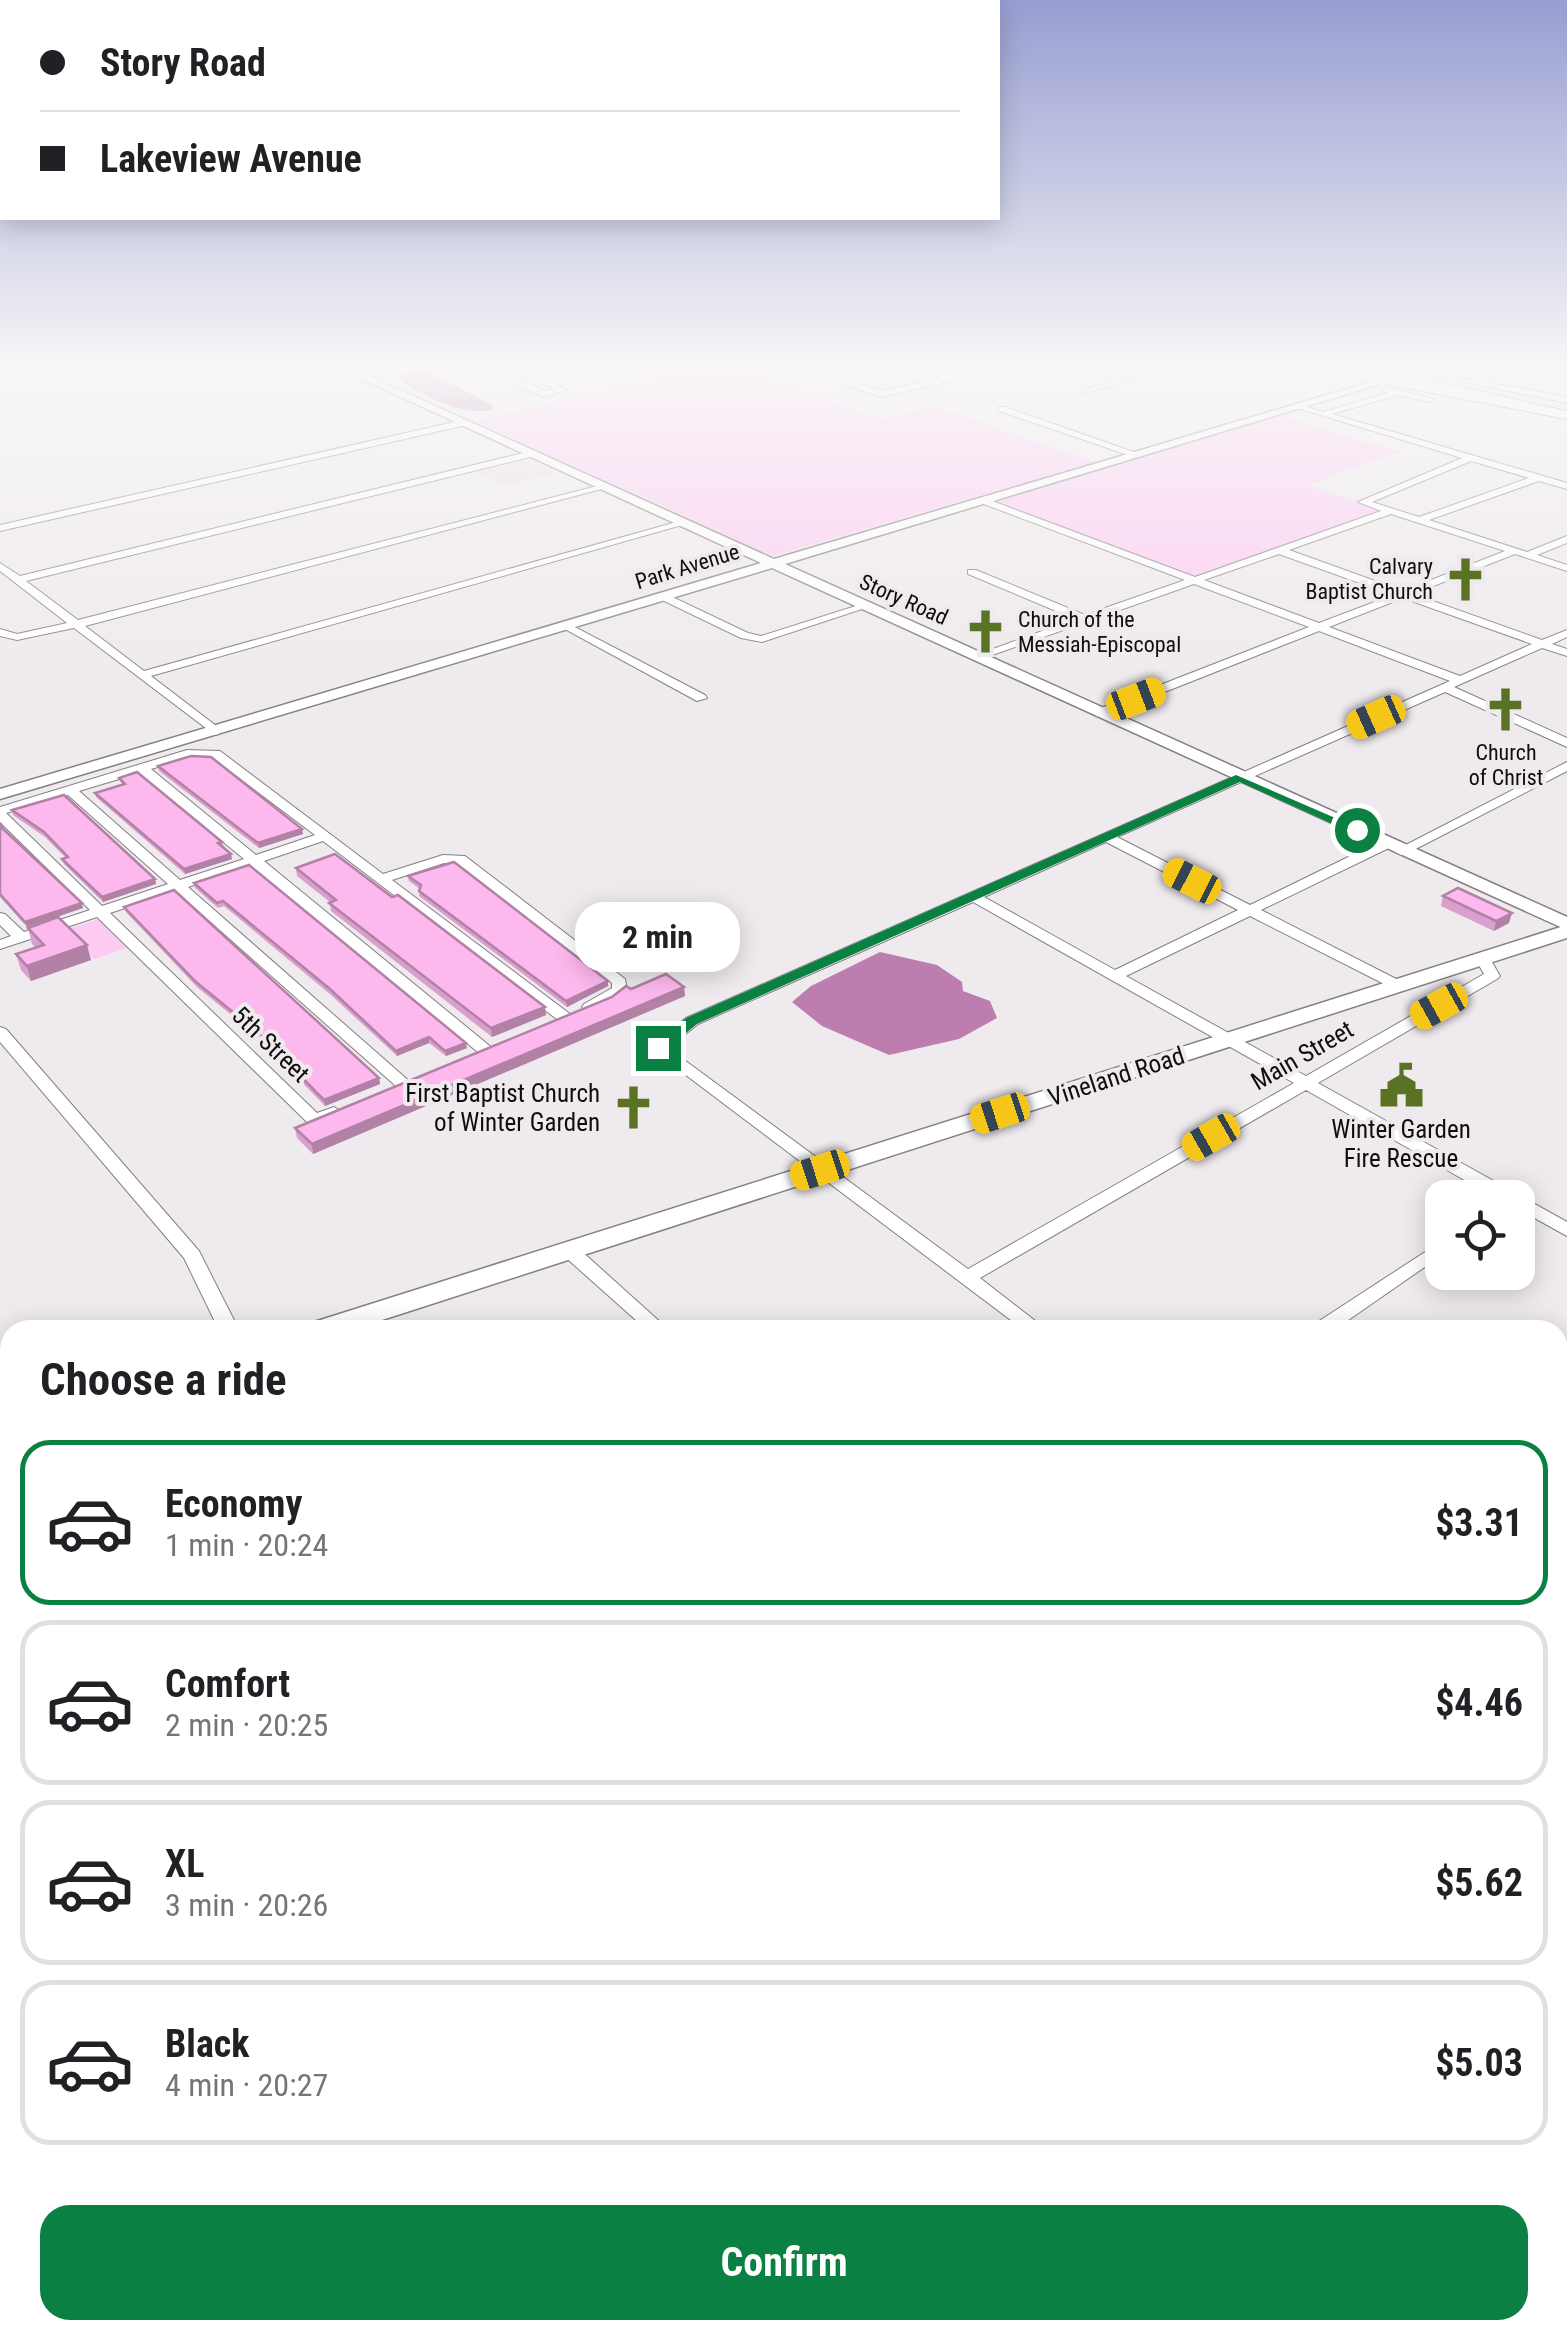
<!DOCTYPE html>
<meta charset="utf-8">
<style>
:root{--surface:#fff;--page:#f2f2f2;--text:#202124;--muted:#757577;--line:#e0e0e0;--accent:#0b8043}
body{margin:0;font-family:"Roboto Condensed",sans-serif;background:var(--page);color:var(--text);height:100vh;display:flex;flex-direction:column;font-size:38px;white-space:nowrap}
*{box-sizing:border-box;margin:0}
p{font-size:32px;color:var(--muted)}
.icon{flex:none;width:55px;height:55px;fill:none;stroke:currentColor;stroke-width:2;stroke-linecap:round;stroke-linejoin:round}
.map{position:relative;flex:1;overflow:hidden}
.drawer{position:absolute;left:0px;top:1320px;width:1568px;height:1020px;display:flex;flex-direction:column;background:var(--surface);border-radius:30px 30px 0 0;box-shadow:0 5px 25px #0003}
.drawer>*{flex:none}
.guide{position:absolute;left:0px;top:0px;width:1000px;height:220px;box-shadow:0 5px 25px #0003;display:grid;align-content:center;height:220px;padding:0 40px;background:var(--surface)}
.controls{position:absolute;left:1425px;top:1180px;display:grid;gap:20px}
.controls a{display:grid;place-items:center;width:110px;height:110px;border-radius:20px;background:var(--surface);box-shadow:0 5px 25px #0003;font-size:50px}
.end{position:absolute;width:45px;height:45px;margin:-22px;border:12px solid #0b8043;background:#fff;box-shadow:0 0 0 5px #fff}
.from{border-radius:50%}
.bubble{position:absolute;height:70px;border-radius:30px;background:var(--surface);box-shadow:0 5px 25px #0003;font-size:32px;font-weight:700;line-height:70px;text-align:center}
.car{position:absolute;width:30px;height:60px;margin:-30px -15px;border-radius:12px;box-shadow:0 0 8px 2px #0007;background:linear-gradient(#f5c518 24%,#345 0 40%,#f5c518 0 76%,#345 0 86%,#f5c518 0)}
.guide b{display:flex;align-items:center;gap:35px;height:95px;font-size:38px}
.guide b+b{border-top:2px solid var(--line)}
.guide i{width:25px;height:25px;background:var(--text)}
ul{padding:0;list-style:none}
li{display:flex;align-items:center;gap:30px;height:165px;margin:0 20px 15px;padding:0 20px;border:5px solid var(--line);border-radius:30px}
li div{flex:1}
li b{display:block;font-size:38px}
li em{font-style:normal;font-weight:700}
li.on{border-color:var(--accent)}
li>.icon{width:90px;height:90px;stroke-width:1.5}
h2{padding:0 40px;font-size:45px;line-height:120px}
.cta{display:flex;gap:20px;margin-top:auto;padding:20px 40px}
.cta a{flex:1;height:115px;border-radius:30px;background:var(--accent);color:#fff;font-size:40px;font-weight:700;line-height:115px;text-align:center}
.map>svg:first-child{display:block}
.built{fill:#e8dde5}
.green{fill:#fdcbf1}
.water{fill:#bd7dae}
.lines{fill:none;stroke-linecap:round;stroke-linejoin:round}
.minor-casing{stroke:#837f82;stroke-width:2}
.tertiary-casing{stroke:#837f82;stroke-width:3}
.secondary-casing{stroke:#837f82;stroke-width:3}
.primary-casing{stroke:#837f82;stroke-width:2}
.trunk-casing{stroke:#837f82;stroke-width:2}
.minor{fill:#fff;fill-rule:evenodd}
.tertiary{fill:#fff;fill-rule:evenodd}
.secondary{fill:#fff;fill-rule:evenodd}
.primary{fill:#fff;fill-rule:evenodd}
.trunk{fill:#fff;fill-rule:evenodd}
.wall{fill:#da9fcc}
.shaded-wall{fill:#b182a6}
.building{fill:#fdb9ed;stroke:#b182a6;stroke-width:2.5}
.route{fill:#0b8043}
.labels{text-anchor:middle;stroke-width:8;stroke-linejoin:round;paint-order:stroke}
.far-street-label{font-size:22px;fill:#0f0e0f;stroke:#efeaed}
.far-poi-label{font-size:22px;fill:#0f0e0f;stroke:#efeaed;text-anchor:end}
.street-label{font-size:25px;fill:#0f0e0f;stroke:#efeaed}
.poi-label{font-size:25px;fill:#0f0e0f;stroke:#efeaed;text-anchor:end}
</style>
<div class="map">
<svg width="1567" height="2340" viewBox="0 0 1567 2340">
<rect width="100%" height="100%" fill="#efeaed"/>
<g class="built">
<path d="M 529,460 L 557,473 L 506,486 L 477,472 Z"/>
<path d="M 653,2330 L 1211,2330 L 1220,2340 L 641,2340 Z"/>
</g>
<g class="green">
<path d="M 723,363 L 883,420 L 933,406 L 1095,462 L 773,556 L 473,421 Z"/>
<path d="M 1280,416 L 1399,452 L 1307,485 L 1382,510 L 1193,577 L 993,501 Z"/>
<path d="M 98,919 L 127,948 L 94,959 L 65,930 Z"/>
</g>
<g class="water">
<path d="M 423,370 L 491,404 L 494,409 C 464,419 419,394 395,376 Z"/>
<path d="M 880,952 L 937,965 L 962,982 L 963,991 L 990,1001 L 997,1018 L 959,1039 L 889,1055 L 822,1026 L 792,1002 L 811,986 Z"/>
</g>
<g class="lines">
<defs>
<g id="minor">
<path d="M 400,363 L 415,363 L 356,376 L 352,374 Z"/>
<path d="M 480,363 C 496,362 512,370 528,369 C 544,367 559,362 576,363 L 532,373 L 567,390 L 544,397 L 507,381 L 507,371 ZM 514,372 L 555,389 L 545,391 L 514,378 Z"/>
<path d="M 619,363 C 632,362 643,369 656,368 L 648,363 L 658,363 L 669,369 L 648,373 Z"/>
<path d="M 796,363 L 804,363 L 802,365 L 881,391 L 941,378 L 906,363 C 916,363 924,368 933,369 C 945,369 958,363 970,363 L 940,372 L 953,377 L 953,381 L 881,397 L 794,368 Z"/>
<path d="M 1045,363 L 1058,363 L 1005,377 L 1001,375 Z"/>
<path d="M 1098,363 C 1115,362 1131,374 1147,373 C 1164,371 1179,362 1196,363 L 1082,394 L 1082,390 L 1135,376 Z"/>
<path d="M 1532,363 L 1544,363 L 1567,369 L 1567,373 Z"/>
<path d="M 1416,369 L 1567,397 L 1567,403 L 1419,373 Z"/>
<path d="M 1386,387 L 1434,399 L 1430,402 L 1398,395 L 1332,414 L 1567,483 L 1567,489 L 1539,481 L 1429,520 L 1527,552 L 1567,536 L 1567,543 L 1537,555 L 1567,565 L 1567,571 L 1515,554 L 1413,594 L 1542,640 L 1567,630 L 1567,637 L 1552,644 L 1567,649 L 1567,656 L 1542,648 L 1454,687 L 1567,738 L 1567,747 L 1445,692 L 1117,837 L 1250,905 L 1381,841 L 1391,841 L 1391,847 L 1261,910 L 1406,984 L 1409,987 L 1406,990 L 1396,990 L 1250,916 L 1126,976 L 1306,1076 L 1484,974 L 1476,960 L 1484,955 L 1489,957 L 1500,976 L 1497,979 L 1318,1083 L 1567,1222 L 1567,1236 L 1518,1209 L 1518,1198 L 1496,1198 L 1306,1090 L 980,1278 L 1047,1330 L 1024,1330 L 650,1048 L 686,1018 L 1450,681 L 1319,631 L 1104,716 L 1096,716 L 1096,710 L 1309,627 L 1194,584 L 981,659 L 971,657 L 1075,619 L 968,574 L 968,570 L 976,570 L 1085,615 L 1185,580 L 981,503 L 981,499 L 987,499 L 1195,577 L 1381,511 L 1358,502 L 1462,458 L 1294,407 L 1298,404 L 1323,412 L 1388,393 L 1382,390 ZM 1471,461 L 1529,478 L 1419,517 L 1372,502 ZM 1391,514 L 1505,551 L 1403,591 L 1289,550 ZM 1279,554 L 1393,595 L 1319,623 L 1204,580 ZM 1403,598 L 1532,644 L 1460,676 L 1329,627 ZM 1106,842 L 1238,910 L 1115,970 L 984,897 ZM 973,902 L 1294,1083 L 968,1269 L 668,1048 L 698,1024 Z"/>
<path d="M 999,407 L 1005,407 L 1142,455 L 1134,457 L 999,411 Z"/>
<path d="M 463,420 L 466,425 L 0,531 L 0,525 Z"/>
<path d="M 531,451 L 536,454 L 534,456 L 26,581 L 78,620 L 601,485 L 609,487 L 85,626 L 144,671 L 680,521 L 689,523 L 151,676 L 219,728 L 219,734 L 215,735 L 74,628 L 17,640 L 0,636 L 0,629 L 17,634 L 67,623 L 0,571 L 0,563 L 20,576 Z"/>
<path d="M 658,594 L 666,594 L 748,633 L 761,636 L 862,604 L 871,606 L 762,642 L 741,638 L 658,598 Z"/>
<path d="M 567,623 L 705,695 L 707,698 L 697,701 L 563,628 L 563,624 Z"/>
<path d="M 187,750 L 220,751 L 383,874 L 443,855 L 465,856 L 625,979 L 627,990 L 596,1010 L 584,1010 L 582,1007 L 584,1004 L 612,988 L 612,983 L 457,863 L 444,863 L 392,880 L 570,1014 L 572,1017 L 570,1020 L 558,1020 L 323,841 L 264,861 L 491,1047 L 493,1050 L 491,1053 L 479,1053 L 251,866 L 188,887 L 409,1081 L 411,1084 L 403,1089 L 397,1087 L 176,891 L 110,913 L 317,1113 L 334,1107 L 342,1112 L 321,1124 L 309,1124 L 97,917 L 0,949 L 0,940 L 11,936 L 0,925 L 0,913 L 5,914 L 24,932 L 90,910 L 0,822 L 0,807 ZM 192,757 L 213,758 L 315,835 L 256,855 L 151,769 ZM 139,773 L 244,859 L 180,880 L 79,791 ZM 68,795 L 168,884 L 102,906 L 6,813 Z"/>
<path d="M 1567,762 L 1567,771 L 1406,854 L 1401,855 L 1394,851 Z"/>
<path d="M 0,1027 L 6,1029 L 199,1251 L 239,1330 L 219,1330 L 184,1258 L 0,1042 Z"/>
<path d="M 1442,1241 L 1442,1255 L 1334,1330 L 1310,1330 L 1313,1325 Z"/>
<path d="M 571,1246 L 578,1248 L 669,1330 L 647,1330 L 564,1256 L 562,1252 L 564,1248 Z"/>
<path d="M 1558,1717 L 1567,1720 L 1567,1744 L 1558,1740 Z"/>
</g>
<path id="tertiary" d="M 327,363 L 340,363 L 774,559 L 1434,363 L 1449,363 L 785,564 L 1567,917 L 1567,930 L 772,568 L 0,799 L 0,789 L 761,563 Z"/>
<g id="secondary">
<path d="M 1567,925 L 1567,938 L 351,1330 L 307,1330 L 311,1323 Z"/>
<path d="M 10,1418 L 10,1440 L 0,1443 L 0,1421 Z"/>
</g>
<g id="primary">
<path d="M 1277,363 C 1372,359 1474,392 1567,411 L 1567,419 Z"/>
<path d="M 1567,1484 L 1567,1515 L 1558,1518 L 1558,1487 Z"/>
<path d="M 508,2330 L 564,2330 L 560,2340 L 503,2340 Z"/>
<path d="M 576,2330 L 632,2330 L 628,2340 L 571,2340 Z"/>
</g>
<g id="trunk">
<path d="M 0,2142 L 10,2146 L 10,2213 L 0,2209 Z"/>
<path d="M 51,2330 L 106,2330 L 110,2340 L 55,2340 Z"/>
</g>
</defs>
<use href="#minor" class="minor-casing"/>
<use href="#tertiary" class="tertiary-casing"/>
<use href="#secondary" class="secondary-casing"/>
<use href="#primary" class="primary-casing"/>
<use href="#trunk" class="trunk-casing"/>
<use href="#minor" class="minor"/>
<use href="#tertiary" class="tertiary"/>
<use href="#secondary" class="secondary"/>
<use href="#primary" class="primary"/>
<use href="#trunk" class="trunk"/>
</g>
<g class="wall">
<path d="M 158,766 L 303,834 L 259,848 L 159,771 Z"/>
<path d="M 119,778 L 222,842 L 224,847 L 232,859 L 185,874 L 96,797 L 95,793 L 122,784 Z"/>
<path d="M 12,810 L 155,879 L 156,884 L 103,902 L 64,864 L 62,859 L 66,858 L 45,837 L 13,815 Z"/>
<path d="M 0,823 L 3,829 L 83,908 L 27,927 L 0,897 Z"/>
<path d="M 296,868 L 546,1015 L 492,1037 L 331,911 L 330,902 L 297,876 Z"/>
<path d="M 408,876 L 608,986 L 567,1007 L 419,896 L 420,889 L 409,881 Z"/>
<path d="M 194,883 L 467,1048 L 446,1056 L 429,1043 L 397,1056 L 331,995 L 224,906 L 218,908 L 195,888 Z"/>
<path d="M 1443,896 L 1509,923 L 1494,931 L 1441,906 Z"/>
<path d="M 124,907 L 379,1078 L 380,1084 L 325,1106 L 256,1035 L 197,987 L 126,912 Z"/>
<path d="M 28,928 L 91,960 L 31,981 L 21,970 L 16,954 L 36,948 L 32,944 Z"/>
<path d="M 684,987 L 685,996 L 313,1154 L 297,1138 L 295,1128 L 631,989 Z"/>
</g>
<g class="shaded-wall">
<path d="M 302,829 L 303,834 L 259,848 L 258,843 Z"/>
<path d="M 231,854 L 232,859 L 185,874 L 184,869 Z"/>
<path d="M 155,879 L 156,884 L 103,902 L 102,897 Z"/>
<path d="M 82,903 L 83,908 L 27,927 L 25,922 Z"/>
<path d="M 1512,913 L 1509,923 L 1494,931 L 1496,921 Z"/>
<path d="M 87,945 L 91,960 L 31,981 L 27,966 Z"/>
<path d="M 608,981 L 608,986 L 567,1007 L 566,1001 Z"/>
<path d="M 684,987 L 685,996 L 313,1154 L 312,1144 Z"/>
<path d="M 545,1007 L 546,1015 L 492,1037 L 491,1028 Z"/>
<path d="M 429,1037 L 429,1043 L 397,1056 L 396,1051 Z"/>
<path d="M 466,1043 L 467,1048 L 446,1056 L 445,1051 Z"/>
<path d="M 379,1078 L 380,1084 L 325,1106 L 324,1100 Z"/>
<path d="M 10,1549 L 10,1577 L 0,1582 L 0,1554 Z"/>
<path d="M 10,1755 L 10,1777 L 0,1783 L 0,1761 Z"/>
<path d="M 1567,1808 L 1567,1822 L 1558,1830 L 1558,1816 Z"/>
<path d="M 312,2330 L 320,2330 L 307,2340 L 299,2340 Z"/>
</g>
<g class="building">
<path d="M 191,756 L 211,757 L 302,829 L 258,843 L 158,766 Z"/>
<path d="M 137,772 L 222,842 L 218,843 L 231,854 L 184,869 L 95,793 L 125,784 L 119,778 Z"/>
<path d="M 64,795 L 155,879 L 102,897 L 62,859 L 68,857 L 44,832 L 12,810 Z"/>
<path d="M 0,823 L 3,829 L 82,903 L 25,922 L 0,894 Z"/>
<path d="M 335,854 L 392,897 L 398,895 L 545,1007 L 491,1028 L 329,903 L 336,900 L 296,868 Z"/>
<path d="M 454,862 L 608,981 L 566,1001 L 419,891 L 421,885 L 408,876 Z"/>
<path d="M 249,865 L 466,1043 L 445,1051 L 429,1037 L 396,1051 L 330,989 L 223,901 L 217,903 L 194,883 Z"/>
<path d="M 1458,888 L 1512,913 L 1496,921 L 1443,896 Z"/>
<path d="M 174,890 L 379,1078 L 324,1100 L 255,1030 L 196,982 L 124,907 Z"/>
<path d="M 58,917 L 87,945 L 27,966 L 16,954 L 44,945 L 28,928 Z"/>
<path d="M 666,974 L 684,987 L 312,1144 L 295,1128 L 612,997 L 626,986 L 631,989 Z"/>
<path d="M 0,1494 L 10,1509 L 10,1549 L 0,1554 Z"/>
<path d="M 10,1709 L 10,1755 L 0,1761 L 0,1721 L 2,1720 L 0,1715 Z"/>
<path d="M 1558,1764 L 1567,1772 L 1567,1808 L 1558,1816 Z"/>
<path d="M 288,2330 L 312,2330 L 299,2340 L 294,2340 Z"/>
</g>
<linearGradient id="sky" x2="0" y2="1"><stop stop-color="#979ed1"/><stop offset="0.53" stop-color="#f8f6f7"/><stop offset="1" stop-color="#f8f6f7" stop-opacity="0"/></linearGradient>
<rect width="1567" height="690" fill="url(#sky)"/>
<path class="route" d="M 1236,775 L 1363,830 L 1353,833 L 1240,782 L 697,1024 L 663,1052 L 651,1048 L 686,1018 Z"/>
<defs>
<symbol id="church-bare" viewBox="-9 -9 18 18"><path d="M-1.2-6h2.4v3.5h3.3v2.4h-3.3V6h-2.4V-.1h-3.3v-2.4h3.3Z" fill="#597224" stroke="#efeaed" stroke-width="2.5" paint-order="stroke"/></symbol>
<symbol id="civic-bare" viewBox="-9 -9 18 18"><path d="M-.6-6.5H3V-4.5H.6V-3L4-1V1h2V6H-6V1h2V-1L-.6-3ZM-1.2 2.5V6h2.4V2.5Z" fill="#597224" stroke="#efeaed" stroke-width="2.5" paint-order="stroke"/></symbol>
</defs>
<g fill-rule="evenodd">
<use href="#church-bare" x="1434" y="548" width="63" height="63"/>
<use href="#church-bare" x="954" y="600" width="63" height="63"/>
<use href="#church-bare" x="1474" y="678" width="63" height="63"/>
<use href="#civic-bare" x="1370" y="1054" width="63" height="63"/>
<use href="#church-bare" x="602" y="1076" width="63" height="63"/>
</g>
<g class="labels">
<g class="far-street-label">
<text transform="translate(687 566) rotate(-17)" y="8">Park Avenue</text>
<text transform="translate(904 599) rotate(24)" y="8">Story Road</text>
</g>
<g class="far-poi-label">
<text x="1433" y="574">Calvary<tspan x="1433" dy="25">Baptist Church</tspan></text>
<text x="1018" y="627" text-anchor="start">Church of the<tspan x="1018" dy="25">Messiah-Episcopal</tspan></text>
<text x="1506" y="760" text-anchor="middle">Church<tspan x="1506" dy="25">of Christ</tspan></text>
</g>
<g class="street-label">
<text transform="translate(271 1044) rotate(44)" y="9">5th Street</text>
<text transform="translate(1302 1055) rotate(-30)" y="9">Main Street</text>
<text transform="translate(1116 1076) rotate(-18)" y="9">Vineland Road</text>
</g>
<g class="poi-label">
<text x="600" y="1102">First Baptist Church<tspan x="600" dy="29">of Winter Garden</tspan></text>
<text x="1401" y="1138" text-anchor="middle">Winter Garden<tspan x="1401" dy="29">Fire Rescue</tspan></text>
</g>
</g>
</svg>
<div class="controls">
<a><svg class="icon" aria-label="locate" viewBox="0 0 24 24"><circle cx="12" cy="12" r="6"/><path d="M12 2v4M12 18v4M2 12h4M18 12h4"/></svg></a>
</div>
<i class="end from" style="left:1357px;top:830px"></i>
<i class="end" style="left:658px;top:1048px"></i>
<div class="bubble" style="left:575px;top:902px;width:165px">2 min</div>
<i class="car" style="left:1136px;top:699px;rotate:69deg"></i>
<i class="car" style="left:1376px;top:717px;rotate:246deg"></i>
<i class="car" style="left:1192px;top:881px;rotate:297deg"></i>
<i class="car" style="left:1439px;top:1006px;rotate:241deg"></i>
<i class="car" style="left:1000px;top:1113px;rotate:252deg"></i>
<i class="car" style="left:1211px;top:1137px;rotate:240deg"></i>
<i class="car" style="left:820px;top:1170px;rotate:252deg"></i>
<div class="guide">
<b><i class="from"></i>Story Road</b>
<b><i></i>Lakeview Avenue</b>
</div>
<section class="drawer">
<h2>Choose a ride</h2>
<ul>
<li class="on"><svg class="icon" aria-label="car" viewBox="0 0 24 24"><path d="M5 17H2v-5l4-1 3-4h7l3 4 3 1v5h-3M9 17h6M6 11h13"/><circle cx="7" cy="17" r="2"/><circle cx="17" cy="17" r="2"/></svg><div><b>Economy</b><p>1 min · 20:24</p></div><em>$3.31</em></li>
<li><svg class="icon" aria-label="car" viewBox="0 0 24 24"><path d="M5 17H2v-5l4-1 3-4h7l3 4 3 1v5h-3M9 17h6M6 11h13"/><circle cx="7" cy="17" r="2"/><circle cx="17" cy="17" r="2"/></svg><div><b>Comfort</b><p>2 min · 20:25</p></div><em>$4.46</em></li>
<li><svg class="icon" aria-label="car" viewBox="0 0 24 24"><path d="M5 17H2v-5l4-1 3-4h7l3 4 3 1v5h-3M9 17h6M6 11h13"/><circle cx="7" cy="17" r="2"/><circle cx="17" cy="17" r="2"/></svg><div><b>XL</b><p>3 min · 20:26</p></div><em>$5.62</em></li>
<li><svg class="icon" aria-label="car" viewBox="0 0 24 24"><path d="M5 17H2v-5l4-1 3-4h7l3 4 3 1v5h-3M9 17h6M6 11h13"/><circle cx="7" cy="17" r="2"/><circle cx="17" cy="17" r="2"/></svg><div><b>Black</b><p>4 min · 20:27</p></div><em>$5.03</em></li>
</ul>
<div class="cta"><a>Confirm</a></div>
</section>
</div>
